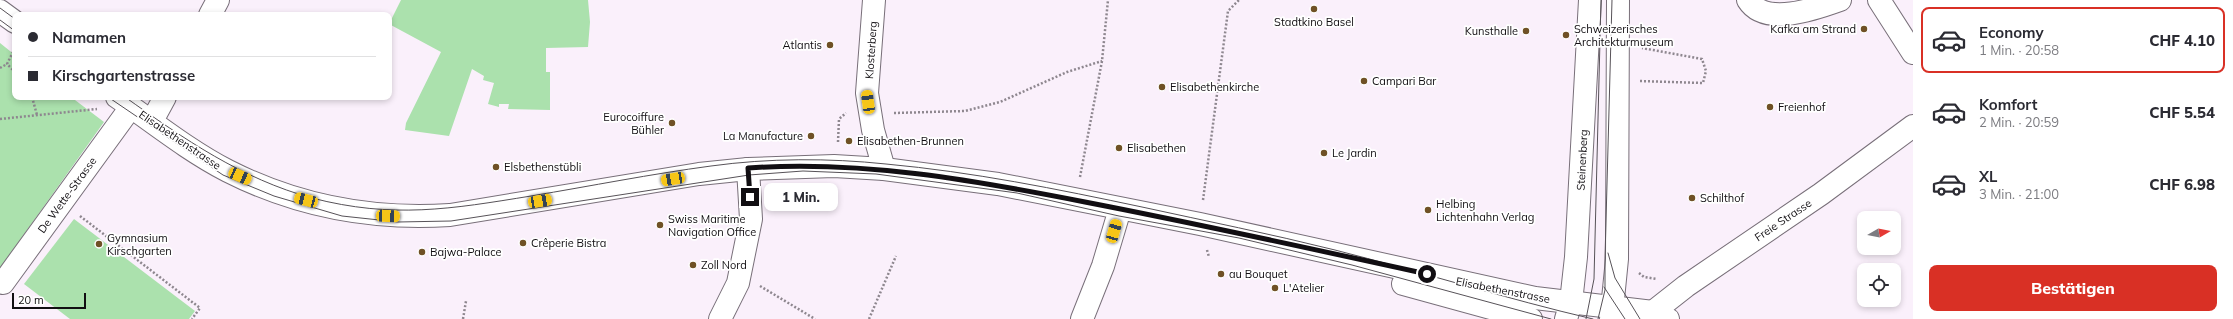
<!DOCTYPE html>
<html lang="de">
<meta charset="utf-8">
<style>
:root{--surface:#fff;--page:#f7f7f7;--text:#2b2b33;--muted:#7c7c81;--line:#e1e1e2;--accent:#d93025}
body{margin:0;font-family:Mulish,sans-serif;background:var(--page);color:var(--text);height:100vh;display:flex;flex-direction:column;font-size:15px;white-space:nowrap}
*{box-sizing:border-box;margin:0}
p{font-size:13px;color:var(--muted)}
.icon{flex:none;width:22px;height:22px;fill:none;stroke:currentColor;stroke-width:2;stroke-linecap:round;stroke-linejoin:round}
.map{position:relative;flex:1;overflow:hidden}
.sheet{display:flex;flex-direction:column;background:var(--surface);width:320px}
.sheet>*{flex:none}
.guide{position:absolute;left:12px;top:12px;width:380px;height:88px;border-radius:8px;box-shadow:0 2px 6px #0003;display:grid;align-content:center;height:88px;padding:0 16px;background:var(--surface)}
.needle{width:26px;rotate:81deg}
.controls{position:absolute;left:1857px;top:211px;display:grid;gap:8px}
.controls a{display:grid;place-items:center;width:44px;height:44px;border-radius:8px;background:var(--surface);box-shadow:0 2px 6px #0003;font-size:20px}
.scale{position:absolute;left:12px;bottom:10px;width:74px;box-sizing:border-box;padding-left:4px;border:2px solid #110e12;border-top:0;font-size:11px;line-height:14px;white-space:nowrap;color:#110e12;-webkit-text-stroke:3px #fff;paint-order:stroke}
.end{position:absolute;width:18px;height:18px;margin:-9px;border:5px solid #110e12;background:#fff;box-shadow:0 0 0 2px #fff}
.from{border-radius:50%}
.bubble{position:absolute;height:28px;border-radius:8px;background:var(--surface);box-shadow:0 2px 6px #0003;font-size:13px;font-weight:800;line-height:28px;text-align:center}
.car{position:absolute;width:12px;height:24px;margin:-12px -6px;border-radius:5px;box-shadow:0 0 3px 1px #0007;background:linear-gradient(#f5c518 24%,#345 0 40%,#f5c518 0 76%,#345 0 86%,#f5c518 0)}
.guide b{display:flex;align-items:center;gap:14px;height:38px;font-size:15px}
.guide b+b{border-top:1px solid var(--line)}
.guide i{width:10px;height:10px;background:var(--text)}
ul{padding:7px 0 0;list-style:none}
li{display:flex;align-items:center;gap:12px;height:66px;margin:0 8px 6px;padding:0 8px;border:2px solid transparent;border-radius:8px}
li div{flex:1}
li b{display:block;font-size:15px}
li em{font-style:normal;font-weight:800}
li.active{border-color:var(--accent)}
li>.icon{width:36px;height:36px;stroke-width:1.5}
.cta{display:flex;gap:8px;margin-top:auto;padding:8px 16px}
.cta a{flex:1;height:46px;border-radius:8px;background:var(--accent);color:#fff;font-size:16px;font-weight:800;line-height:46px;text-align:center}
main{display:flex;flex:1;min-height:0}
.map>svg:first-child{display:block}
.green{fill:#abe1ad}
.lines{fill:none;stroke-linecap:round;stroke-linejoin:round}
.minor-casing{stroke:#786f79;stroke-width:24}
.path{stroke:#8e878f;stroke-width:2.5;stroke-dasharray:2 2;stroke-linecap:butt}
.minor{stroke:#fff;stroke-width:22}
.tram{stroke:#575258;stroke-width:1}
.route{stroke:#110e12;stroke-width:5}
.poi-dot{fill:#6f5125;stroke:#fff;stroke-width:1.5}
.labels{text-anchor:middle;stroke-width:3.5;stroke-linejoin:round;paint-order:stroke}
.poi-label{font-size:11px;fill:#110e12;stroke:#fff;text-anchor:start}
.street-label{font-size:11px;fill:#110e12;stroke:#fff}
</style>
<main>
<div class="map">
<svg width="1913" height="319" viewBox="0 0 1913 319">
<rect width="100%" height="100%" fill="#faf0fb"/>
<g class="green">
<path d="M 401,0 L 588,0 L 590,22 L 588,47 L 546,48 L 546,72 L 550,72 L 550,110 L 508,109 L 509,104 L 499,104 L 499,107 L 488,104 L 494,83 L 483,80 L 484,76 L 472,69 L 449,136 L 405,130 L 406,123 L 441,52 L 389,24 Z"/>
<path d="M 0,43 L 15,55 L 15,97 L 71,97 L 104,122 L 0,268 Z"/>
<path d="M 74,219 L 195,311 L 189,319 L 70,319 L 24,284 Z"/>
</g>
<g class="lines">
<defs>
<g id="minor">
<path d="M 874,0 L 867,93 L 873,130 L 884,169"/>
<path d="M 1748,0 C 1765,27 1815,9 1840,0"/>
<path d="M 1879,0 L 1913,53"/>
<path d="M 0,11 L 15,22"/>
<path d="M 210,15 L 218,0"/>
<path d="M 117,97 C 153,122 189,151 228,171 C 297,206 373,220 450,215 L 699,174 L 748,169 L 834,166 L 884,169 L 998,184 L 1200,224 L 1535,298 L 1653,312 L 1668,319"/>
<path d="M 152,121 L 165,97"/>
<path d="M 3,283 L 131,107"/>
<path d="M 1403,284 L 1531,319"/>
<path d="M 1653,312 L 1686,286 L 1821,194 L 1913,126"/>
<path d="M 720,319 L 738,283 L 751,219 L 748,169"/>
<path d="M 1082,319 L 1103,266 L 1120,209"/>
<path d="M 1566,319 L 1571,302 L 1576,257 L 1590,0"/>
<path d="M 1611,319 L 1617,259 L 1618,0"/>
</g>
</defs>
<use href="#minor" class="minor-casing"/>
<g class="path">
<path d="M 15,48 L 7,64 L 15,72"/>
<path d="M 0,68 L 7,64"/>
<path d="M 1640,81 L 1703,83 L 1706,71 L 1702,59 L 1642,48"/>
<path d="M 32,97 L 37,115"/>
<path d="M 894,113 L 965,111 L 1000,102 L 1067,72 L 1102,61"/>
<path d="M 0,119 L 97,109"/>
<path d="M 838,142 L 839,119 L 846,113"/>
<path d="M 1080,177 L 1102,61 L 1108,0"/>
<path d="M 1203,200 L 1228,11 L 1239,0"/>
<path d="M 80,216 L 200,308 L 192,319"/>
<path d="M 1207,250 L 1209,257"/>
<path d="M 1639,273 L 1644,277 L 1657,279"/>
<path d="M 760,286 L 815,319"/>
<path d="M 463,319 L 466,301"/>
<path d="M 869,319 L 896,256"/>
</g>
<use href="#minor" class="minor"/>
<g class="tram">
<path d="M 0,8 L 15,19"/>
<path d="M 0,20 L 15,31"/>
<path d="M 108,97 L 223,175 L 274,196 L 342,216 L 398,222 L 451,221 L 749,175 L 803,171 L 876,174 L 1017,193 L 1119,216 L 1239,238 L 1352,265 L 1551,319"/>
<path d="M 125,97 C 184,139 242,179 312,198 C 393,219 451,209 531,196 C 591,186 651,174 711,166 C 769,158 829,158 886,164 C 973,172 1057,189 1142,207 C 1206,221 1271,234 1335,250 C 1422,272 1507,299 1593,319"/>
<path d="M 1608,253 L 1615,278 L 1640,319"/>
<path d="M 1604,287 L 1625,319"/>
<path d="M 1586,319 L 1594,279 L 1601,0"/>
<path d="M 1598,319 L 1605,290 L 1605,258 L 1612,0"/>
</g>
</g>
<g class="lines">
<path class="route" d="M 750,197 L 748,168 C 862,160 973,180 1085,202 C 1199,224 1313,249 1427,274"/>
</g>
<g class="poi-dot">
<circle cx="1314" cy="9" r="4"/>
<circle cx="1864" cy="29" r="4"/>
<circle cx="1526" cy="31" r="4"/>
<circle cx="1566" cy="35" r="4"/>
<circle cx="830" cy="45" r="4"/>
<circle cx="1364" cy="81" r="4"/>
<circle cx="1162" cy="87" r="4"/>
<circle cx="1770" cy="107" r="4"/>
<circle cx="672" cy="123" r="4"/>
<circle cx="811" cy="136" r="4"/>
<circle cx="849" cy="141" r="4"/>
<circle cx="1119" cy="148" r="4"/>
<circle cx="1324" cy="153" r="4"/>
<circle cx="496" cy="167" r="4"/>
<circle cx="1692" cy="198" r="4"/>
<circle cx="1428" cy="210" r="4"/>
<circle cx="660" cy="225" r="4"/>
<circle cx="523" cy="243" r="4"/>
<circle cx="99" cy="244" r="4"/>
<circle cx="422" cy="252" r="4"/>
<circle cx="693" cy="265" r="4"/>
<circle cx="1221" cy="274" r="4"/>
<circle cx="1275" cy="288" r="4"/>
</g>
<g class="labels">
<g class="poi-label">
<text x="1314" y="26" text-anchor="middle">Stadtkino Basel</text>
<text x="1574" y="33">Schweizerisches<tspan x="1574" dy="13">Architekturmuseum</tspan></text>
<text x="1856" y="33" text-anchor="end">Kafka am Strand</text>
<text x="1518" y="35" text-anchor="end">Kunsthalle</text>
<text x="822" y="49" text-anchor="end">Atlantis</text>
<text x="1372" y="85">Campari Bar</text>
<text x="1170" y="91">Elisabethenkirche</text>
<text x="1778" y="111">Freienhof</text>
<text x="664" y="121" text-anchor="end">Eurocoiffure<tspan x="664" dy="13">Bühler</tspan></text>
<text x="803" y="140" text-anchor="end">La Manufacture</text>
<text x="857" y="145">Elisabethen-Brunnen</text>
<text x="1127" y="152">Elisabethen</text>
<text x="1332" y="157">Le Jardin</text>
<text x="504" y="171">Elsbethenstübli</text>
<text x="1700" y="202">Schilthof</text>
<text x="1436" y="208">Helbing<tspan x="1436" dy="13">Lichtenhahn Verlag</tspan></text>
<text x="668" y="223">Swiss Maritime<tspan x="668" dy="13">Navigation Office</tspan></text>
<text x="107" y="242">Gymnasium<tspan x="107" dy="13">Kirschgarten</tspan></text>
<text x="531" y="247">Crêperie Bistra</text>
<text x="430" y="256">Bajwa-Palace</text>
<text x="701" y="269">Zoll Nord</text>
<text x="1229" y="278">au Bouquet</text>
<text x="1283" y="292">L'Atelier</text>
</g>
<g class="street-label">
<text transform="translate(871 50) rotate(-86)" y="4">Klosterberg</text>
<text transform="translate(180 140) rotate(34)" y="4">Elisabethenstrasse</text>
<text transform="translate(1582 160) rotate(-87)" y="4">Steinenberg</text>
<text transform="translate(67 195) rotate(-54)" y="4">De Wette-Strasse</text>
<text transform="translate(1783 220) rotate(-34)" y="4">Freie Strasse</text>
<text transform="translate(1503 290) rotate(11)" y="4">Elisabethenstrasse</text>
</g>
</g>
</svg>
<div class="controls">
<a><svg class="needle" viewBox="-14 -14 28 28"><path d="M0-13l5 13h-10z" fill="#e53935"/><path d="M0 13l5-13h-10z" fill="#7c7c81"/></svg></a>
<a><svg class="icon" aria-label="locate" viewBox="0 0 24 24"><circle cx="12" cy="12" r="6"/><path d="M12 2v4M12 18v4M2 12h4M18 12h4"/></svg></a>
</div>
<div class="scale">20 m</div>
<i class="end from" style="left:1427px;top:274px"></i>
<i class="end" style="left:750px;top:197px"></i>
<div class="bubble" style="left:764px;top:183px;width:74px">1 Min.</div>
<i class="car" style="left:868px;top:102px;rotate:352deg"></i>
<i class="car" style="left:240px;top:176px;rotate:114deg"></i>
<i class="car" style="left:673px;top:179px;rotate:260deg"></i>
<i class="car" style="left:306px;top:200px;rotate:285deg"></i>
<i class="car" style="left:540px;top:201px;rotate:80deg"></i>
<i class="car" style="left:388px;top:216px;rotate:92deg"></i>
<i class="car" style="left:1114px;top:231px;rotate:16deg"></i>
<div class="guide">
<b><i class="from"></i>Namamen</b>
<b><i></i>Kirschgartenstrasse</b>
</div>
</div>
<section class="sheet">
<ul>
<li class="active"><svg class="icon" aria-label="car" viewBox="0 0 24 24"><path d="M5 17H2v-5l4-1 3-4h7l3 4 3 1v5h-3M9 17h6M6 11h13"/><circle cx="7" cy="17" r="2"/><circle cx="17" cy="17" r="2"/></svg><div><b>Economy</b><p>1 Min. · 20:58</p></div><em>CHF 4.10</em></li>
<li><svg class="icon" aria-label="car" viewBox="0 0 24 24"><path d="M5 17H2v-5l4-1 3-4h7l3 4 3 1v5h-3M9 17h6M6 11h13"/><circle cx="7" cy="17" r="2"/><circle cx="17" cy="17" r="2"/></svg><div><b>Komfort</b><p>2 Min. · 20:59</p></div><em>CHF 5.54</em></li>
<li><svg class="icon" aria-label="car" viewBox="0 0 24 24"><path d="M5 17H2v-5l4-1 3-4h7l3 4 3 1v5h-3M9 17h6M6 11h13"/><circle cx="7" cy="17" r="2"/><circle cx="17" cy="17" r="2"/></svg><div><b>XL</b><p>3 Min. · 21:00</p></div><em>CHF 6.98</em></li>
</ul>
<div class="cta"><a>Bestätigen</a></div>
</section>
</main>
